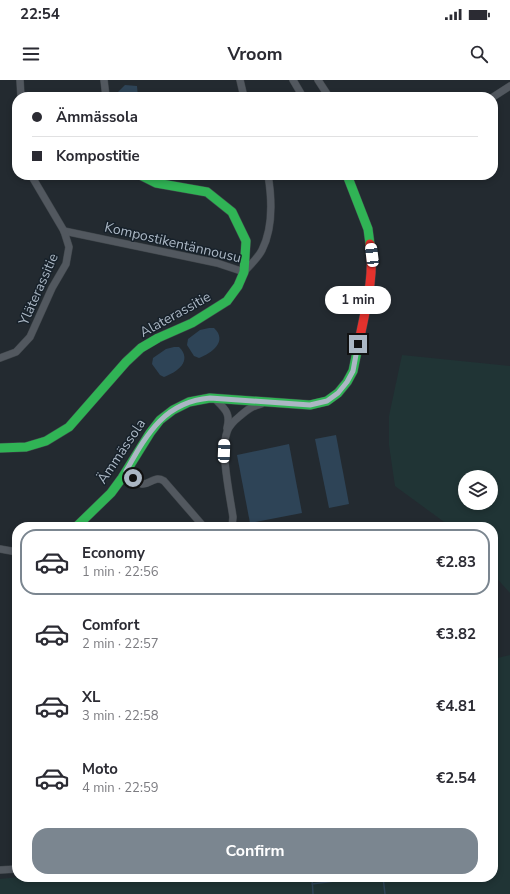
<!DOCTYPE html>
<meta charset="utf-8">
<style>
:root{--surface:#fff;--page:#f2f2f3;--text:#2b2b33;--muted:#7c7c81;--line:#e1e1e2;--accent:#7b8690}
body{margin:0;font-family:"Nunito Sans",sans-serif;background:var(--page);color:var(--text);height:100vh;display:flex;flex-direction:column;font-size:15px;white-space:nowrap}
*{box-sizing:border-box;margin:0}
p{font-size:13px;color:var(--muted)}
.icon{flex:none;width:22px;height:22px;fill:none;stroke:currentColor;stroke-width:2;stroke-linecap:round;stroke-linejoin:round}
.map{position:relative;flex:1;overflow:hidden}
.drawer{position:absolute;left:12px;top:442px;width:486px;height:360px;display:flex;flex-direction:column;background:var(--surface);border-radius:16px;box-shadow:0 2px 6px #0003}
.drawer>*{flex:none}
.hud{position:absolute;left:12px;top:12px;width:486px;height:88px;border-radius:16px;box-shadow:0 2px 6px #0003;display:grid;align-content:center;height:88px;padding:0 20px;background:var(--surface)}
.tools{position:absolute;left:458px;top:390px;display:grid;gap:8px}
.tools a{display:grid;place-items:center;width:40px;height:40px;border-radius:50%;background:var(--surface);box-shadow:0 2px 6px #0003;font-size:20px}
.end{position:absolute;width:18px;height:18px;margin:-9px;border:5px solid #abb7c4;background:#111;box-shadow:0 0 0 2px #111}
.from{border-radius:50%}
.bubble{position:absolute;height:28px;border-radius:14px;background:var(--surface);box-shadow:0 2px 6px #0003;font-size:13px;font-weight:700;line-height:28px;text-align:center}
.car{position:absolute;width:12px;height:24px;margin:-12px -6px;border-radius:5px;box-shadow:0 0 3px 1px #0007;background:linear-gradient(#fff 24%,#345 0 40%,#fff 0 76%,#345 0 86%,#fff 0)}
.hud b{display:flex;align-items:center;gap:14px;height:38px;font-size:15px}
.hud b+b{border-top:1px solid var(--line)}
.hud i{width:10px;height:10px;background:var(--text)}
ul{padding:7px 0 0;list-style:none}
li{display:flex;align-items:center;gap:12px;height:66px;margin:0 8px 6px;padding:0 12px;border:2px solid transparent;border-radius:16px}
li div{flex:1}
li b{display:block;font-size:15px}
li em{font-style:normal;font-weight:700}
li.active{border-color:var(--accent)}
li>.icon{width:36px;height:36px;stroke-width:1.5}
.primary-button{display:flex;gap:8px;margin-top:auto;padding:8px 20px}
.primary-button a{flex:1;height:46px;border-radius:16px;background:var(--accent);color:#fff;font-size:16px;font-weight:700;line-height:46px;text-align:center}
.status{display:flex;justify-content:space-between;align-items:center;height:28px;padding:0 20px;background:var(--surface);direction:ltr}
.status svg{height:11px;fill:currentColor}
header{display:flex;justify-content:space-between;align-items:center;height:52px;padding:0 20px;background:var(--surface);font-size:18px;font-weight:700}
.map>svg:first-child{display:block}
.green{fill:#203435;fill-rule:evenodd}
.water{fill:#2e4457}
.lines{fill:none;stroke-linecap:round;stroke-linejoin:round}
.stream{stroke:#2e4457;stroke-width:1.5}
.street-casing{stroke:#3f454a;stroke-width:8}
.fast-casing{stroke:#3f454a;stroke-width:10}
.jam-casing{stroke:#3f454a;stroke-width:10}
.street{stroke:#52585f;stroke-width:7}
.fast{stroke:#30b455;stroke-width:9}
.jam{stroke:#e5322d;stroke-width:9}
.route{stroke:#abb7c4;stroke-width:5}
.labels{text-anchor:middle;stroke-width:3;stroke-linejoin:round;paint-order:stroke}
.street-label{font-size:14px;fill:#abb7c4;stroke:#17212a}
</style>
<div class="status"><b>22:54</b><svg viewBox="0 0 49 12"><path d="M0 12V9h3v3zM5 12V6h3v6zM10 12V3h3v9zM15 12V0h3v12zM26 1h20v11H26zM47 4h2v5h-2z"/></svg></div>
<header><svg class="icon" aria-label="menu" viewBox="0 0 24 24"><path d="M4 6h16M4 12h16M4 18h16"/></svg>Vroom<svg class="icon" aria-label="search" viewBox="0 0 24 24"><circle cx="10" cy="10" r="6"/><path d="M15 15l6 6"/></svg></header>
<div class="map">
<svg width="510" height="814" viewBox="0 0 510 814">
<rect width="100%" height="100%" fill="#232a30"/>
<g class="green">
<path d="M 402,275 L 510,286 L 510,513 L 493,494 L 493,447 L 451,447 L 395,406 L 389,365 L 389,336 ZM 465,397 L 491,397 L 491,423 L 465,423 Z"/>
<path d="M 510,575 L 510,814 L 0,814 L 0,799 L 19,797 L 493,797 L 493,579 Z"/>
</g>
<g class="water">
<path d="M 125,5 L 137,6 L 138,17 L 117,17 L 118,12 Z"/>
<path d="M 209,248 L 214,248 C 228,261 212,273 199,278 L 194,276 L 187,265 L 188,259 L 200,250 Z"/>
<path d="M 174,267 L 179,267 C 193,281 177,292 164,297 L 160,295 L 152,284 L 153,278 L 166,269 Z"/>
<path d="M 336,355 L 349,424 L 329,428 L 315,359 Z"/>
<path d="M 289,364 L 302,433 L 250,443 L 237,375 Z"/>
</g>
<g class="lines">
<g class="stream">
<path d="M 312,797 L 313,814"/>
<path d="M 383,797 L 385,814"/>
<path d="M 312,804 L 350,799 L 354,797"/>
</g>
<defs>
<g id="street">
<path d="M 20,0 L 21,17"/>
<path d="M 104,0 L 106,17"/>
<path d="M 240,0 L 244,17"/>
<path d="M 293,0 L 303,17"/>
<path d="M 318,0 L 329,17"/>
<path d="M 493,17 L 510,6"/>
<path d="M 64,151 L 217,183 L 244,192 C 250,185 258,178 262,170 C 273,148 272,119 268,95"/>
<path d="M 0,278 L 16,272 L 30,257 L 52,208 L 66,184 L 69,167 L 64,151 L 31,95"/>
<path d="M 214,318 C 225,329 231,333 227,348"/>
<path d="M 126,391 C 131,395 137,403 142,404 C 150,405 154,395 164,401 L 204,447"/>
<path d="M 232,447 L 233,437 C 230,416 220,371 227,352 C 229,345 235,340 240,336 C 247,330 252,326 261,324"/>
<path d="M 0,469 L 17,472"/>
<path d="M 0,790 L 17,789"/>
</g>
<g id="fast">
<path d="M 347,95 L 368,149 L 370,164"/>
<path d="M 0,368 L 26,367 L 46,361 L 69,347 L 126,282 L 141,268 L 158,258 L 192,243 L 227,221 L 238,206 L 244,192 L 246,161 L 232,132 L 207,112 L 156,103 L 140,95"/>
<path d="M 76,447 L 111,413 L 122,398 L 150,353 L 160,340 L 173,330 L 189,322 L 210,318 L 310,325 L 327,321 L 338,313 L 347,302 L 353,291 L 359,262"/>
</g>
<path id="jam" d="M 359,262 C 365,230 375,197 370,164"/>
</defs>
<use href="#street" class="street-casing"/>
<use href="#fast" class="fast-casing"/>
<use href="#jam" class="jam-casing"/>
<use href="#street" class="street"/>
<use href="#fast" class="fast"/>
<use href="#jam" class="jam"/>
</g>
<g class="lines">
<path class="route" d="M 133,398 L 126,391 C 147,354 164,322 210,318 L 310,325 L 327,321 L 338,313 L 347,302 L 353,291 L 358,264"/>
</g>
<g class="labels">
<g class="street-label">
<text transform="translate(173 162) rotate(13)" y="5">Kompostikentännousu</text>
<text transform="translate(38 209) rotate(-66)" y="5">Yläterassitie</text>
<text transform="translate(175 234) rotate(-29)" y="5">Alaterassitie</text>
<text transform="translate(121 371) rotate(-56)" y="5">Ämmässola</text>
</g>
</g>
</svg>
<div class="tools">
<a><svg class="icon" aria-label="layers" viewBox="0 0 24 24"><path d="M12 4l9 5-9 5-9-5zM3 14l9 5 9-5"/></svg></a>
</div>
<i class="end from" style="left:133px;top:398px"></i>
<i class="end" style="left:358px;top:264px"></i>
<div class="bubble" style="left:325px;top:206px;width:66px">1 min</div>
<i class="car" style="left:372px;top:175px;rotate:353deg"></i>
<i class="car" style="left:224px;top:371px;rotate:2deg"></i>
<div class="hud">
<b><i class="from"></i>Ämmässola</b>
<b><i></i>Kompostitie</b>
</div>
<section class="drawer">
<ul>
<li class="active"><svg class="icon" aria-label="car" viewBox="0 0 24 24"><path d="M5 17H2v-5l4-1 3-4h7l3 4 3 1v5h-3M9 17h6M6 11h13"/><circle cx="7" cy="17" r="2"/><circle cx="17" cy="17" r="2"/></svg><div><b>Economy</b><p>1 min · 22:56</p></div><em>€2.83</em></li>
<li><svg class="icon" aria-label="car" viewBox="0 0 24 24"><path d="M5 17H2v-5l4-1 3-4h7l3 4 3 1v5h-3M9 17h6M6 11h13"/><circle cx="7" cy="17" r="2"/><circle cx="17" cy="17" r="2"/></svg><div><b>Comfort</b><p>2 min · 22:57</p></div><em>€3.82</em></li>
<li><svg class="icon" aria-label="car" viewBox="0 0 24 24"><path d="M5 17H2v-5l4-1 3-4h7l3 4 3 1v5h-3M9 17h6M6 11h13"/><circle cx="7" cy="17" r="2"/><circle cx="17" cy="17" r="2"/></svg><div><b>XL</b><p>3 min · 22:58</p></div><em>€4.81</em></li>
<li><svg class="icon" aria-label="car" viewBox="0 0 24 24"><path d="M5 17H2v-5l4-1 3-4h7l3 4 3 1v5h-3M9 17h6M6 11h13"/><circle cx="7" cy="17" r="2"/><circle cx="17" cy="17" r="2"/></svg><div><b>Moto</b><p>4 min · 22:59</p></div><em>€2.54</em></li>
</ul>
<div class="primary-button"><a>Confirm</a></div>
</section>
</div>
